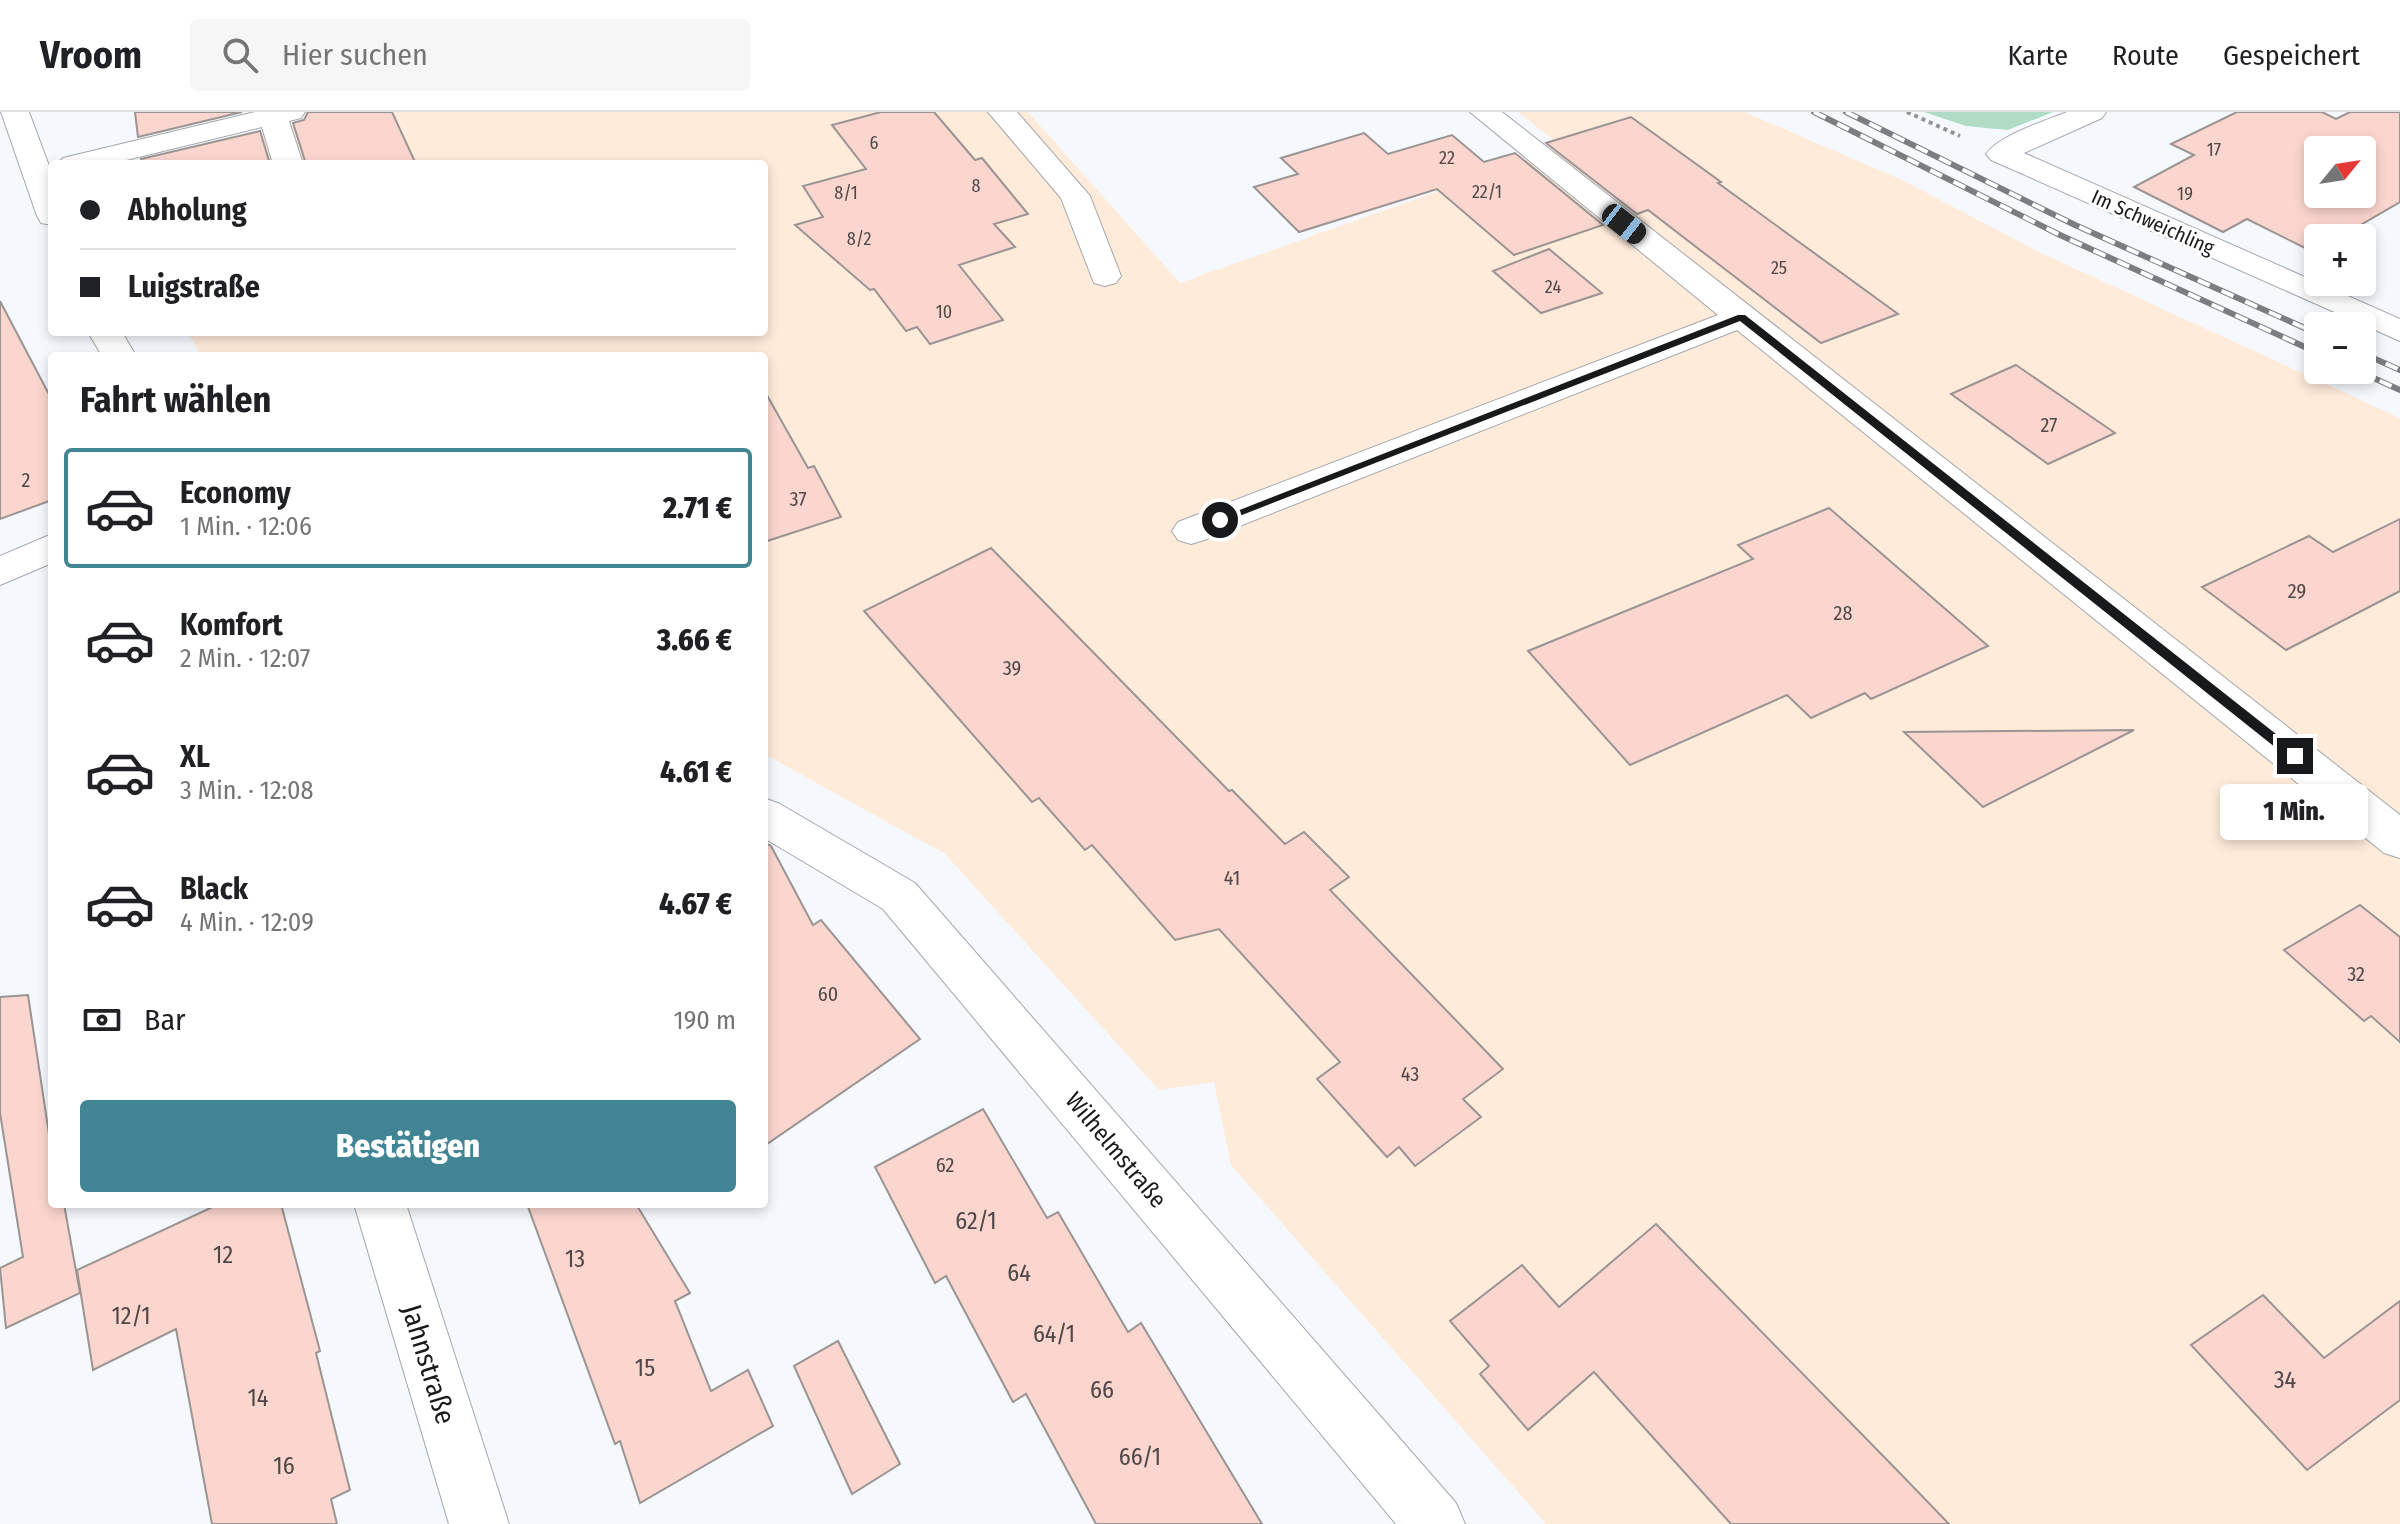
<!DOCTYPE html>
<html lang="de">
<meta charset="utf-8">
<style>
:root{--surface:#fff;--page:#f6f6f6;--text:#202124;--muted:#757577;--line:#e0e0e0;--accent:#418493}
body{margin:0;font-family:"Fira Sans Condensed",sans-serif;background:var(--page);color:var(--text);height:100vh;display:flex;flex-direction:column;font-size:30px;white-space:nowrap}
*{box-sizing:border-box;margin:0}
p{font-size:26px;color:var(--muted)}
.icon{flex:none;width:44px;height:44px;fill:none;stroke:currentColor;stroke-width:2;stroke-linecap:round;stroke-linejoin:round}
.map{position:relative;flex:1;overflow:hidden}
.details{position:absolute;left:48px;top:240px;width:720px;height:856px;display:flex;flex-direction:column;background:var(--surface);border-radius:8px;box-shadow:0 4px 12px #0003}
.details>*{flex:none}
.top-card{position:absolute;left:48px;top:48px;width:720px;height:176px;border-radius:8px;box-shadow:0 4px 12px #0003;display:grid;align-content:center;height:176px;padding:0 32px;background:var(--surface)}
.needle{width:52px;rotate:60deg}
.buttons{position:absolute;left:2304px;top:24px;display:grid;gap:16px}
.buttons a{display:grid;place-items:center;width:72px;height:72px;border-radius:8px;background:var(--surface);box-shadow:0 4px 12px #0003;font-size:40px}
.end{position:absolute;width:36px;height:36px;margin:-18px;border:10px solid #17191a;background:#fff;box-shadow:0 0 0 4px #fff}
.from{border-radius:50%}
.bubble{position:absolute;height:56px;border-radius:8px;background:var(--surface);box-shadow:0 4px 12px #0003;font-size:26px;font-weight:800;line-height:56px;text-align:center}
.car{position:absolute;width:24px;height:48px;margin:-24px -12px;border-radius:10px;box-shadow:0 0 6px 2px #0007;background:linear-gradient(#222 24%,#8ab4d8 0 40%,#222 0 76%,#8ab4d8 0 86%,#222 0)}
.top-card b{display:flex;align-items:center;gap:28px;height:76px;font-size:30px}
.top-card b+b{border-top:2px solid var(--line)}
.top-card i{width:20px;height:20px;background:var(--text)}
ul{padding:0;list-style:none}
li{display:flex;align-items:center;gap:24px;height:120px;margin:0 16px 12px;padding:0 16px;border:4px solid transparent;border-radius:8px}
li div{flex:1}
li b{display:block;font-size:30px}
li em{font-style:normal;font-weight:800}
li.current{border-color:var(--accent)}
li>.icon{width:72px;height:72px;stroke-width:1.5}
h2{padding:0 32px;font-size:36px;line-height:96px}
.pay{display:flex;align-items:center;gap:20px;height:88px;padding:0 32px;font-size:30px}
.pay p{margin-inline-start:auto}
.primary-button{display:flex;gap:16px;margin-top:auto;padding:16px 32px}
.primary-button a{flex:1;height:92px;border-radius:8px;background:var(--accent);color:#fff;font-size:32px;font-weight:800;line-height:92px;text-align:center}
header{display:flex;align-items:center;gap:48px;box-sizing:border-box;height:112px;padding:0 40px;background:var(--surface);border-bottom:2px solid var(--line)}
header strong{font-size:38px}
nav{display:flex;gap:44px;margin-inline-start:auto;font-size:28px}
.search{width:560px;height:72px;background:var(--page);display:flex;align-items:center;gap:20px;box-sizing:border-box;padding:0 28px;border-radius:8px;color:var(--muted);font-size:30px}
.map>svg:first-child{display:block}
.commercial{fill:#feebda}
.green{fill:#b0dcc6}
.building{fill:#fbd6cf;stroke:#9a9493;stroke-width:2;fill-rule:evenodd}
.lines{fill:none;stroke-linecap:round;stroke-linejoin:round}
.minor-casing{stroke:#a3a7ab;stroke-width:2}
.path{stroke:#919497;stroke-width:4;stroke-dasharray:4 4;stroke-linecap:butt}
.minor{fill:#fff;fill-rule:evenodd}
.rail-casing{stroke:#7b7e80;stroke-width:6}
.rail{stroke:#fff;stroke-width:4;stroke-dasharray:13;stroke-linecap:butt}
.route{fill:#17191a}
.labels{text-anchor:middle;stroke-width:6;stroke-linejoin:round;paint-order:stroke}
.far-number-label{font-size:18px;fill:#504847}
.far-street-label{font-size:20px;fill:#17191a;stroke:#fff}
.number-label{font-size:20px;fill:#504847}
.street-label{font-size:24px;fill:#17191a;stroke:#fff}
.near-number-label{font-size:24px;fill:#504847}
.near-street-label{font-size:28px;fill:#17191a;stroke:#fff}
</style>
<header>
<strong>Vroom</strong>
<div class="search"><svg class="icon" aria-label="search" viewBox="0 0 24 24"><circle cx="10" cy="10" r="6"/><path d="M15 15l6 6"/></svg>Hier suchen</div>
<nav><a>Karte</a><a>Route</a><a>Gespeichert</a></nav>
</header>
<div class="map">
<svg width="2400" height="1412" viewBox="0 0 2400 1412">
<rect width="100%" height="100%" fill="#f5f9fe"/>
<path class="commercial" d="M 351,0 L 1028,0 L 1180,171 L 1562,35 L 1518,0 L 1745,0 L 1904,69 L 2039,140 L 2400,306 L 2400,1412 L 1546,1412 L 1231,1053 L 1214,970 L 1159,978 L 945,742 L 764,642 L 764,244 L 201,244 L 188,220 L 764,220 L 764,52 L 131,52 Z"/>
<path class="green" d="M 1924,0 L 2053,0 L 2008,18 L 1966,14 Z"/>
<g class="building">
<path d="M 135,0 L 242,0 L 138,25 Z"/>
<path d="M 308,0 L 392,0 L 416,52 L 306,52 L 293,11 L 304,8 Z"/>
<path d="M 881,0 L 934,0 L 975,48 L 982,46 L 1028,102 L 994,112 L 1015,135 L 959,153 L 1003,208 L 930,232 L 917,215 L 906,219 L 874,177 L 870,178 L 795,113 L 823,105 L 803,74 L 866,57 L 832,13 Z"/>
<path d="M 2237,0 L 2322,0 L 2336,7 L 2350,0 L 2400,0 L 2400,90 L 2338,126 L 2318,126 L 2318,137 L 2313,140 L 2247,107 L 2223,120 L 2134,75 L 2194,43 L 2171,32 ZM 2318,38 L 2362,38 L 2362,82 L 2318,82 Z"/>
<path d="M 1631,5 L 1721,70 L 1718,71 L 1898,202 L 1821,231 L 1648,98 L 1637,102 L 1546,31 Z"/>
<path d="M 260,19 L 270,52 L 142,52 L 141,47 Z"/>
<path d="M 1364,21 L 1388,42 L 1452,23 L 1484,50 L 1515,41 L 1603,113 L 1514,143 L 1437,77 L 1299,120 L 1254,75 L 1298,62 L 1281,46 Z"/>
<path d="M 1549,137 L 1602,181 L 1541,201 L 1493,159 Z"/>
<path d="M 0,189 L 52,288 L 52,388 L 0,407 Z"/>
<path d="M 2016,253 L 2115,321 L 2048,352 L 1951,282 Z"/>
<path d="M 764,278 L 808,356 L 814,354 L 841,405 L 764,430 Z"/>
<path d="M 1829,396 L 1988,534 L 1871,587 L 1865,581 L 1811,606 L 1787,583 L 1630,653 L 1528,539 L 1753,447 L 1738,433 Z"/>
<path d="M 2400,407 L 2400,479 L 2286,538 L 2202,475 L 2309,424 L 2333,440 Z"/>
<path d="M 991,436 L 1229,679 L 1232,678 L 1285,732 L 1304,720 L 1349,765 L 1330,778 L 1503,957 L 1463,987 L 1481,1005 L 1415,1054 L 1399,1035 L 1387,1045 L 1317,967 L 1340,950 L 1219,817 L 1175,828 L 1092,733 L 1085,738 L 1039,686 L 1032,690 L 864,499 Z"/>
<path d="M 2134,618 L 1983,695 L 1904,620 Z"/>
<path d="M 764,730 L 771,734 L 813,813 L 821,808 L 920,927 L 764,1034 Z"/>
<path d="M 2360,793 L 2400,825 L 2400,930 L 2371,904 L 2364,909 L 2284,838 Z"/>
<path d="M 28,883 L 52,1042 L 52,1092 L 64,1092 L 80,1181 L 6,1216 L 0,1156 L 23,1145 L 0,1001 L 0,885 Z"/>
<path d="M 983,997 L 1047,1106 L 1058,1100 L 1128,1220 L 1141,1211 L 1262,1412 L 1096,1412 L 1026,1282 L 1013,1290 L 946,1164 L 935,1171 L 875,1055 Z"/>
<path d="M 219,1092 L 281,1092 L 320,1239 L 316,1241 L 350,1378 L 331,1387 L 337,1412 L 212,1412 L 176,1217 L 93,1258 L 77,1158 Z"/>
<path d="M 527,1092 L 636,1092 L 690,1181 L 675,1189 L 711,1279 L 748,1258 L 773,1314 L 640,1391 L 620,1329 L 615,1332 Z"/>
<path d="M 1656,1112 L 1893,1354 L 1949,1412 L 1731,1412 L 1594,1260 L 1528,1318 L 1480,1262 L 1489,1254 L 1450,1209 L 1522,1153 L 1559,1195 Z"/>
<path d="M 2263,1183 L 2324,1246 L 2400,1189 L 2400,1288 L 2307,1358 L 2191,1233 Z"/>
<path d="M 838,1229 L 900,1352 L 852,1382 L 794,1254 Z"/>
</g>
<g class="lines">
<defs>
<g id="minor">
<path d="M 1,0 L 29,0 L 52,62 L 52,113 L 41,111 L 37,104 Z"/>
<path d="M 255,0 L 305,0 L 301,6 L 289,9 L 303,52 L 273,52 L 262,15 L 110,52 L 58,52 L 63,46 Z"/>
<path d="M 988,0 L 1017,0 L 1090,84 L 1121,164 L 1116,171 L 1105,174 L 1094,171 L 1061,86 Z"/>
<path d="M 1470,0 L 1502,0 L 2400,703 L 2400,746 L 2384,741 L 1737,218 L 1204,428 L 1191,432 L 1178,428 L 1172,419 L 1178,410 L 1718,203 Z"/>
<path d="M 2067,0 L 2106,0 L 2102,6 L 2024,41 L 2400,207 L 2400,229 L 1991,48 L 1986,42 C 1999,23 2045,9 2067,0 Z"/>
<path d="M 88,220 L 122,220 L 136,244 L 102,244 Z"/>
<path d="M 52,422 L 52,451 L 0,473 L 0,444 Z"/>
<path d="M 764,686 L 780,692 L 915,771 L 1456,1391 L 1465,1412 L 1396,1412 L 883,797 L 764,726 Z"/>
<path d="M 354,1092 L 406,1092 L 509,1412 L 449,1412 Z"/>
</g>
</defs>
<use href="#minor" class="minor-casing"/>
<path class="path" d="M 1907,0 L 1960,24"/>
<use href="#minor" class="minor"/>
<defs>
<g id="rail">
<path d="M 1814,0 L 2060,123 L 2318,241"/>
<path d="M 1846,0 L 2075,113 L 2318,222"/>
<path d="M 2362,241 L 2400,258"/>
<path d="M 2356,258 L 2400,278"/>
</g>
</defs>
<use href="#rail" class="rail-casing"/>
<use href="#rail" class="rail"/>
</g>
<path class="route" d="M 1738,203 L 1745,203 L 2300,641 L 2300,648 L 2291,648 L 1740,209 L 1224,410 L 1214,408 Z"/>
<g class="labels">
<g class="far-number-label">
<text x="874" y="37">6</text>
<text x="2214" y="44">17</text>
<text x="1447" y="52">22</text>
<text x="976" y="80">8</text>
<text x="1487" y="86">22/1</text>
<text x="846" y="87">8/1</text>
<text x="2185" y="88">19</text>
<text x="859" y="133">8/2</text>
<text x="1779" y="162">25</text>
<text x="1553" y="181">24</text>
<text x="944" y="206">10</text>
</g>
<g class="far-street-label">
<text transform="translate(2153 110) rotate(24)" y="7">Im Schweichling</text>
</g>
<g class="number-label">
<text x="2049" y="320">27</text>
<text x="26" y="375">2</text>
<text x="798" y="394">37</text>
<text x="2297" y="486">29</text>
<text x="1843" y="508">28</text>
<text x="1012" y="563">39</text>
<text x="1232" y="773">41</text>
<text x="2356" y="869">32</text>
<text x="828" y="889">60</text>
<text x="1410" y="969">43</text>
<text x="945" y="1060">62</text>
</g>
<g class="street-label">
<text transform="translate(1116 1038) rotate(50)" y="8">Wilhelmstraße</text>
</g>
<g class="near-number-label">
<text x="976" y="1117">62/1</text>
<text x="223" y="1151">12</text>
<text x="575" y="1155">13</text>
<text x="1019" y="1169">64</text>
<text x="131" y="1212">12/1</text>
<text x="1054" y="1230">64/1</text>
<text x="645" y="1264">15</text>
<text x="2285" y="1276">34</text>
<text x="1102" y="1286">66</text>
<text x="258" y="1294">14</text>
<text x="1140" y="1353">66/1</text>
<text x="284" y="1362">16</text>
</g>
<g class="near-street-label">
<text transform="translate(429 1252) rotate(73)" y="10">Jahnstraße</text>
</g>
</g>
</svg>
<div class="buttons">
<a><svg class="needle" viewBox="-14 -14 28 28"><path d="M0-13l5 13h-10z" fill="#e53935"/><path d="M0 13l5-13h-10z" fill="#757577"/></svg></a>
<a>+</a>
<a>−</a>
</div>
<i class="end from" style="left:1220px;top:408px"></i>
<i class="end" style="left:2295px;top:644px"></i>
<div class="bubble" style="left:2220px;top:672px;width:148px">1 Min.</div>
<i class="car" style="left:1624px;top:112px;rotate:128deg"></i>
<div class="top-card">
<b><i class="from"></i>Abholung</b>
<b><i></i>Luigstraße</b>
</div>
<section class="details">
<h2>Fahrt wählen</h2>
<ul>
<li class="current"><svg class="icon" aria-label="car" viewBox="0 0 24 24"><path d="M5 17H2v-5l4-1 3-4h7l3 4 3 1v5h-3M9 17h6M6 11h13"/><circle cx="7" cy="17" r="2"/><circle cx="17" cy="17" r="2"/></svg><div><b>Economy</b><p>1 Min. · 12:06</p></div><em>2.71 €</em></li>
<li><svg class="icon" aria-label="car" viewBox="0 0 24 24"><path d="M5 17H2v-5l4-1 3-4h7l3 4 3 1v5h-3M9 17h6M6 11h13"/><circle cx="7" cy="17" r="2"/><circle cx="17" cy="17" r="2"/></svg><div><b>Komfort</b><p>2 Min. · 12:07</p></div><em>3.66 €</em></li>
<li><svg class="icon" aria-label="car" viewBox="0 0 24 24"><path d="M5 17H2v-5l4-1 3-4h7l3 4 3 1v5h-3M9 17h6M6 11h13"/><circle cx="7" cy="17" r="2"/><circle cx="17" cy="17" r="2"/></svg><div><b>XL</b><p>3 Min. · 12:08</p></div><em>4.61 €</em></li>
<li><svg class="icon" aria-label="car" viewBox="0 0 24 24"><path d="M5 17H2v-5l4-1 3-4h7l3 4 3 1v5h-3M9 17h6M6 11h13"/><circle cx="7" cy="17" r="2"/><circle cx="17" cy="17" r="2"/></svg><div><b>Black</b><p>4 Min. · 12:09</p></div><em>4.67 €</em></li>
</ul>
<div class="pay"><svg class="icon" aria-label="cash" viewBox="0 0 24 24"><path d="M3 7h18v10H3z"/><circle cx="12" cy="12" r="2"/></svg>Bar<p>190 m</p></div>
<div class="primary-button"><a>Bestätigen</a></div>
</section>
</div>
